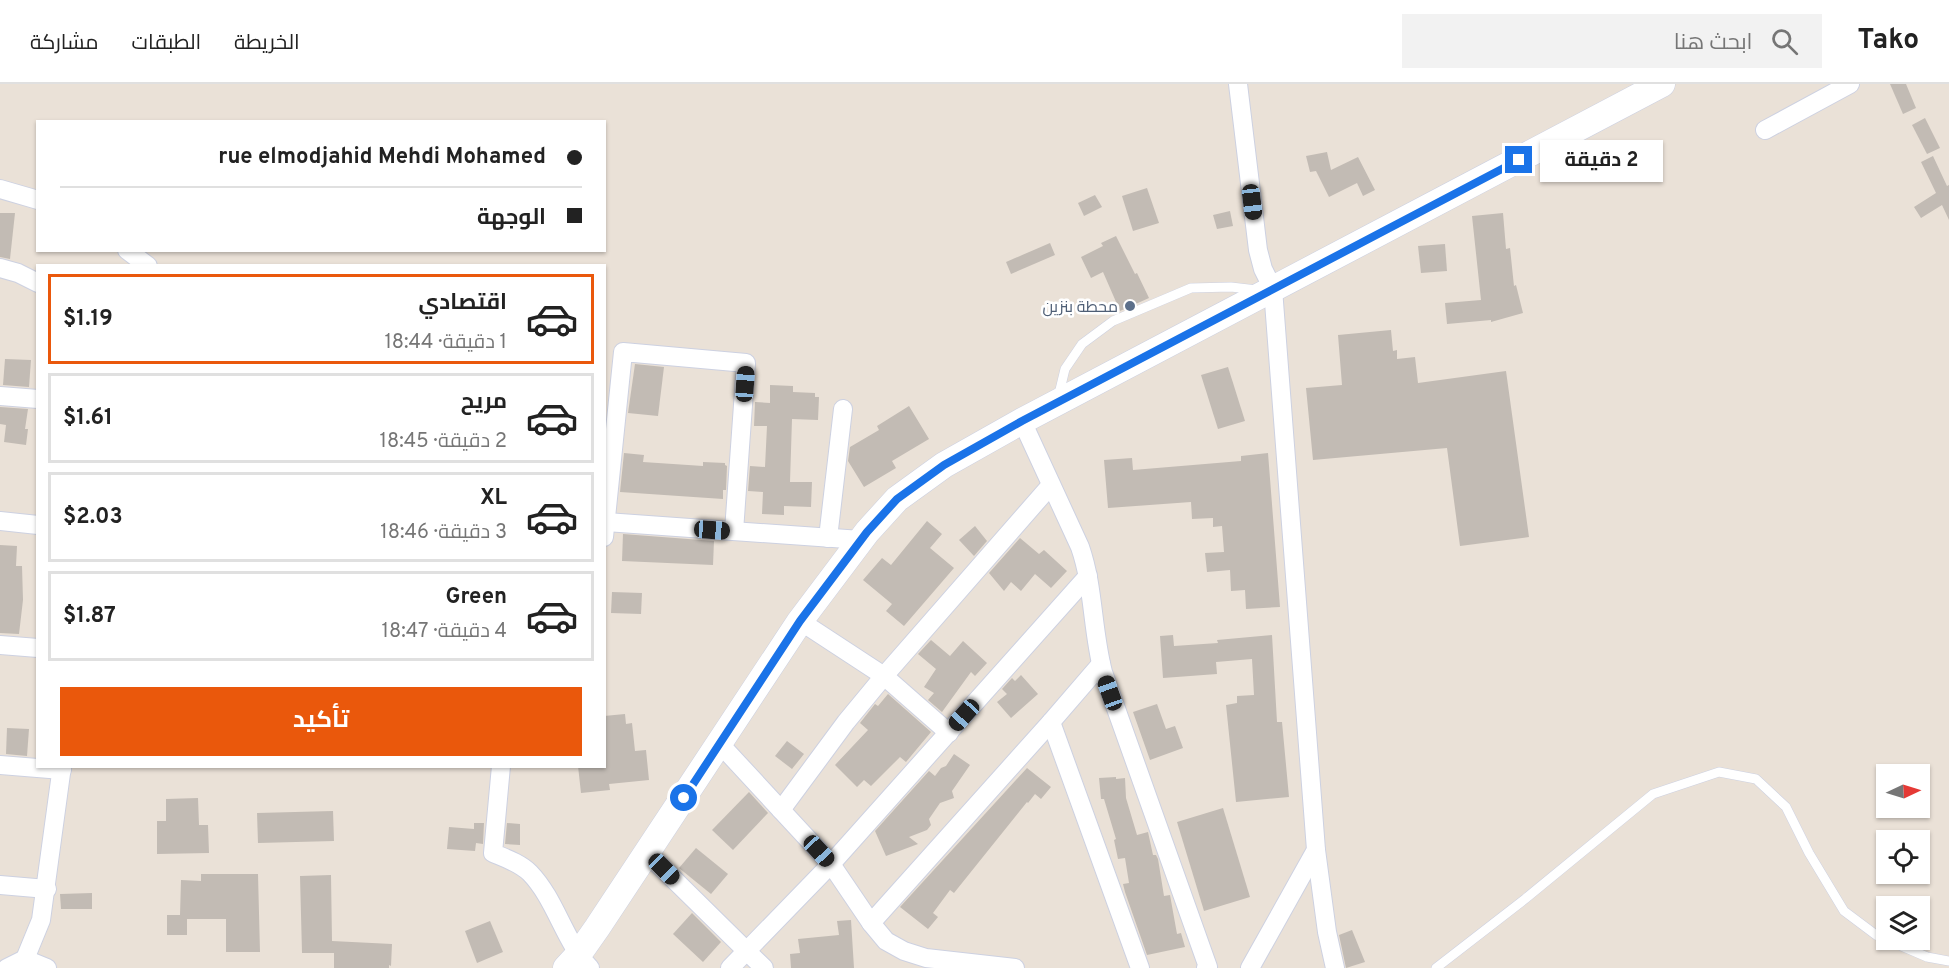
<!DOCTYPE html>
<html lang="ar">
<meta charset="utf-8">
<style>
:root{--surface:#fff;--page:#f2f2f2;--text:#222;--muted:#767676;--line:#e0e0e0;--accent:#ea580c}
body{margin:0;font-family:Overpass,Cairo,sans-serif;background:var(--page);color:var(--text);direction:rtl;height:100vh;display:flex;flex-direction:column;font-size:22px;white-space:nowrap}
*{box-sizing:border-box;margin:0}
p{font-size:20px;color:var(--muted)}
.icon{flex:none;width:33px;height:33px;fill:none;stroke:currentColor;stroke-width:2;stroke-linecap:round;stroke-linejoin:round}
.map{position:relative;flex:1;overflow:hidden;direction:ltr}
.sheet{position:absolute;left:36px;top:180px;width:570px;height:504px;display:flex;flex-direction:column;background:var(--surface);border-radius:0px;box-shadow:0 2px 4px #0004;direction:rtl}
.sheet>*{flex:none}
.hud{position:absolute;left:36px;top:36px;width:570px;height:132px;border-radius:0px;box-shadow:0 2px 4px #0004;direction:rtl;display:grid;align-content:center;height:132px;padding:0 24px;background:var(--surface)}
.needle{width:39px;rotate:86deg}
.fabs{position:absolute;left:1876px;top:680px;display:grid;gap:12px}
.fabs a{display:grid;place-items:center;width:54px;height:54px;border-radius:0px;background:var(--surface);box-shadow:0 2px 4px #0004;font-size:30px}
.end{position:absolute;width:27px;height:27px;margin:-14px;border:8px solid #1a73e8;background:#fff;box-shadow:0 0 0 3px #fff}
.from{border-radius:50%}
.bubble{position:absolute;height:42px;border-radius:0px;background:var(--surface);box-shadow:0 2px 4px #0004;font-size:20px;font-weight:700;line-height:42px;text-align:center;direction:rtl}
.car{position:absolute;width:18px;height:36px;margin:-18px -9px;border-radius:8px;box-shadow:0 0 4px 2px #0007;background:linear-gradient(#222 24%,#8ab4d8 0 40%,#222 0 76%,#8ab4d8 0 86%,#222 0)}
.hud b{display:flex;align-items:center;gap:21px;height:57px;font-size:22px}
.hud b+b{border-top:2px solid var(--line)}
.hud i{width:15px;height:15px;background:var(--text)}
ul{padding:10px 0 0;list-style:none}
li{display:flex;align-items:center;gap:18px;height:90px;margin:0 12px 9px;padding:0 12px;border:3px solid var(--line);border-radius:0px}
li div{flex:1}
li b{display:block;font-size:22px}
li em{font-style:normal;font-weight:700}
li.on{border-color:var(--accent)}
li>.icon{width:54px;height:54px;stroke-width:1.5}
.cta{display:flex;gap:12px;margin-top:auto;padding:12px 24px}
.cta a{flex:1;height:69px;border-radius:0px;background:var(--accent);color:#fff;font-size:24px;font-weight:700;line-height:69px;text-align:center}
header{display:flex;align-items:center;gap:36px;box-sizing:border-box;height:84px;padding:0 30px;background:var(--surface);border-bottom:2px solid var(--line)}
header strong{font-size:28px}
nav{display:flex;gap:33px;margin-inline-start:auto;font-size:21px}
.search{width:420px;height:54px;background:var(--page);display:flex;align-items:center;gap:15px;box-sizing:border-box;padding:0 21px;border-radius:0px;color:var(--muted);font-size:22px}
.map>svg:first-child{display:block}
.building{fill:#c2bbb4}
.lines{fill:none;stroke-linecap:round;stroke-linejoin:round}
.lane-casing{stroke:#cdd1e1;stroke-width:10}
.street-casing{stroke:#cdd1e1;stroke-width:20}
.secondary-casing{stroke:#cdd1e1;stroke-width:27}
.lane{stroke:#fff;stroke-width:9}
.street{stroke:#fff;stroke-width:18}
.secondary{stroke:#fff;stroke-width:26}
.route{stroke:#1a73e8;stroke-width:8}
.service-dot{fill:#5c6f8a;stroke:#fff;stroke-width:2}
.labels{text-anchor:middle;stroke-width:5;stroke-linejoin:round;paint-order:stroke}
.service-label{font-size:16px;fill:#4e5e75;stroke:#fff;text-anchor:end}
</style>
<header>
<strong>Tako</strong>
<div class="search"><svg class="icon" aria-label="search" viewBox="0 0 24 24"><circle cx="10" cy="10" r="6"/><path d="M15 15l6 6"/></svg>ابحث هنا</div>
<nav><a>الخريطة</a><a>الطبقات</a><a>مشاركة</a></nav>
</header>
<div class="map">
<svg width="1949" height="884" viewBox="0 0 1949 884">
<rect width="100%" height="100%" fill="#eae1d7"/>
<g class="building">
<path d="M 1890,0 L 1906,0 L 1916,24 L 1903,30 Z"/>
<path d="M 1925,34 L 1940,64 L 1927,70 L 1912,41 Z"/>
<path d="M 1327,68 L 1331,86 L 1358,73 L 1375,106 L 1363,112 L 1357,99 L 1329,113 L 1316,87 L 1310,88 L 1306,72 Z"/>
<path d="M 1933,72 L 1947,102 L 1949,101 L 1949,136 L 1942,121 L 1921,134 L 1914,123 L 1936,109 L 1921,78 Z"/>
<path d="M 1147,104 L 1159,139 L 1133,147 L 1122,112 Z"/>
<path d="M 1095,111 L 1102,123 L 1084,132 L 1078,119 Z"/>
<path d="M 1230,127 L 1233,142 L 1217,145 L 1213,131 Z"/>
<path d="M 0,129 L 15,129 L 10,175 L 0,173 Z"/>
<path d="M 1503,129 L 1506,165 L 1510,164 L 1514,202 L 1516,201 L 1523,229 L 1491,238 L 1491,236 L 1447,240 L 1445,219 L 1481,216 L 1472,132 Z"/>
<path d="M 1116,152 L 1135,190 L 1137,189 L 1149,214 L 1120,227 L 1103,188 L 1091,194 L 1081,173 L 1103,162 L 1101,159 Z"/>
<path d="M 1050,159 L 1055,171 L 1011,190 L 1006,178 Z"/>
<path d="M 1445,160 L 1447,187 L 1421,189 L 1418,162 Z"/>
<path d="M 1391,246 L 1393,267 L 1397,266 L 1397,275 L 1415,273 L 1418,299 L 1506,287 L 1529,453 L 1460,462 L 1447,364 L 1313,376 L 1306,304 L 1342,301 L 1338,251 Z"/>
<path d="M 5,275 L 31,276 L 29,303 L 3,301 Z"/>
<path d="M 635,280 L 664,283 L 658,332 L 628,329 Z"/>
<path d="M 1228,283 L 1245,337 L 1218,345 L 1201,291 Z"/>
<path d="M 770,301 L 793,302 L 793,308 L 815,309 L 815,313 L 819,313 L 818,336 L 792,335 L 790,398 L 812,398 L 811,423 L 784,422 L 784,431 L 762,430 L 763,408 L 748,407 L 750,382 L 765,383 L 767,342 L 754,342 L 755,318 L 770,319 Z"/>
<path d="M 909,322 L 929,355 L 892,377 L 896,384 L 864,403 L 848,377 L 850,363 L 879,346 L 877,342 Z"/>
<path d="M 0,323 L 28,325 L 25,345 L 28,345 L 26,361 L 4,358 L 6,341 L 0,340 Z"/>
<path d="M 624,369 L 644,371 L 643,378 L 703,382 L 703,378 L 725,379 L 725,381 L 727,382 L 726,406 L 723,406 L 723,415 L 620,408 Z"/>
<path d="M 1268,369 L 1280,523 L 1246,525 L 1245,506 L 1231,507 L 1230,486 L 1207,488 L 1205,469 L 1224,468 L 1222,442 L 1213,443 L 1213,434 L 1192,435 L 1191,418 L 1108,424 L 1104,376 L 1132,374 L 1133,386 L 1241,377 L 1241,372 Z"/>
<path d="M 927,437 L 942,450 L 930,464 L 954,484 L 904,542 L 886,527 L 892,520 L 863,496 L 882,474 L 891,481 Z"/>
<path d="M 975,442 L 987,457 L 974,472 L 959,456 Z"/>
<path d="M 623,450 L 714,457 L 713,481 L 622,477 Z"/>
<path d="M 1020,454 L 1039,470 L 1044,466 L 1067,487 L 1051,504 L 1035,490 L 1021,507 L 1011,498 L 1004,507 L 989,489 Z"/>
<path d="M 0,461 L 17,462 L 16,482 L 22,482 L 23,516 L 19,550 L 0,549 Z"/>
<path d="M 612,508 L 642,509 L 641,530 L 611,529 Z"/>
<path d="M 1173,551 L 1174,562 L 1218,559 L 1217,556 L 1272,551 L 1277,638 L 1282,638 L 1289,713 L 1236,718 L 1226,621 L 1237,619 L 1237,612 L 1254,611 L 1252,575 L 1216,578 L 1217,590 L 1163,594 L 1160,552 Z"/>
<path d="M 931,556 L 950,572 L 963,557 L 987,579 L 975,592 L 971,588 L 942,628 L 928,616 L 934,609 L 924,603 L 936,585 L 918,570 Z"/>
<path d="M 1021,591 L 1038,610 L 1011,634 L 997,618 L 1007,610 L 1002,605 L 1012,594 L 1015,597 Z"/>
<path d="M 888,610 L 931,648 L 906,678 L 900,673 L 871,702 L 864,696 L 857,703 L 835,681 L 868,646 L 860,639 L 875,620 L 878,622 Z"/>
<path d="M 1157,620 L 1166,645 L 1175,642 L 1183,664 L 1150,676 L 1133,628 Z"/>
<path d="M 625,630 L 626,640 L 632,639 L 635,667 L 646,666 L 649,696 L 609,700 L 610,706 L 581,709 L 578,682 L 604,682 L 604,632 Z"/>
<path d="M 7,644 L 29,645 L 27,672 L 6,670 Z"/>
<path d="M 787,657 L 804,670 L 792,685 L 775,672 Z"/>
<path d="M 954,670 L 970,681 L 952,707 L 954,714 L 940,719 L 929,735 L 931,741 L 927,746 L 909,753 L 918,760 L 886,772 L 875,747 L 929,687 L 935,692 L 941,684 L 946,682 Z"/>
<path d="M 1027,684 L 1051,703 L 1041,715 L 1035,710 L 1028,719 L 1027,718 L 954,809 L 950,806 L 933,829 L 938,833 L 928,845 L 900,823 Z"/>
<path d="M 1116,693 L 1116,695 L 1125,694 L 1126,714 L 1137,751 L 1148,748 L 1153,771 L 1156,771 L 1158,775 L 1164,812 L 1170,811 L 1177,850 L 1181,849 L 1185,863 L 1147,871 L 1125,808 L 1123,800 L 1129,799 L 1125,774 L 1118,775 L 1114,756 L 1116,755 L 1104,715 L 1101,715 L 1099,694 Z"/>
<path d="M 749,708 L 768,729 L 733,766 L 712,746 Z"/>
<path d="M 198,714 L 199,741 L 208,741 L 209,769 L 157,770 L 157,737 L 166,737 L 166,715 Z"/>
<path d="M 1223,724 L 1250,813 L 1204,827 L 1177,738 Z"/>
<path d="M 333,727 L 334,757 L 258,759 L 257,729 Z"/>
<path d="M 474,739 L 484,739 L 483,760 L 476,759 L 475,767 L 447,765 L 449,743 L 474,745 Z"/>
<path d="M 507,739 L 520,740 L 520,761 L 505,760 Z"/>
<path d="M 696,764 L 728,790 L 711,810 L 679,784 Z"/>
<path d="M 201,790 L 258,790 L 260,868 L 226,868 L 226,835 L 187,835 L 187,851 L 167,851 L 167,831 L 180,831 L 181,796 L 201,797 Z"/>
<path d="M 331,791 L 332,857 L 392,860 L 391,882 L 389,881 L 389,884 L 334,884 L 334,869 L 302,869 L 300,792 Z"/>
<path d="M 92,809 L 92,825 L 61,825 L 60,810 Z"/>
<path d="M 692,829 L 721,858 L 703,878 L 673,850 Z"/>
<path d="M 851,836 L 854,884 L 791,884 L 790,870 L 800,869 L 798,855 L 839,851 L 837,837 Z"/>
<path d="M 490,837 L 503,868 L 477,879 L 465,847 Z"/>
<path d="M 1352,846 L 1365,878 L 1346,884 L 1339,851 Z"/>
</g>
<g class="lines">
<defs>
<g id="lane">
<path d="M 1058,314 L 1065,285 L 1082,260 L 1113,237 L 1191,204 L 1231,203 L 1257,206"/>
<path d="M 1436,884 L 1525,815 L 1653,710 L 1719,688 L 1756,695 L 1786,723 L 1809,769 L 1844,827 L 1876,851 L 1927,873 L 1949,877"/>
</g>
<g id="street">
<path d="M 1238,0 L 1258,166 L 1263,185 L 1273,205 L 1316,766 L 1250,884"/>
<path d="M 1765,46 L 1850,0"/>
<path d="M 0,105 L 38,116"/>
<path d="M 127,166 L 148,182"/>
<path d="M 0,184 L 18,189 L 38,199"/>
<path d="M 0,312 L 38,315"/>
<path d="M 1022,337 L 1080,463 C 1094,503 1092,546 1103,588 L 1208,883 L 1206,884"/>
<path d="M 0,437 L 38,441"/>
<path d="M 606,438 L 861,456"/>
<path d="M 604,453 L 623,268 L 746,279 L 734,447"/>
<path d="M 828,454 L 843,325"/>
<path d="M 800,537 L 884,592 L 949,649"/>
<path d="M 0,561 L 38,564"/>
<path d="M 1051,638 L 1140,884"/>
<path d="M 720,660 L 831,780 L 871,839 L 886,857 L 904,867 L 926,874 L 1015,884"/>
<path d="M 0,681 L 62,686"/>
<path d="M 501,682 L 493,769 C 505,774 520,779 530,789 C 556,816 564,857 590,884"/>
<path d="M 781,726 L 846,638 L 884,592 L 1051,401"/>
<path d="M 1316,766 L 1327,848 L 1335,884"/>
<path d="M 647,769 L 764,884"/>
<path d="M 0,801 L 47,805"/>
<path d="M 871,839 L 1051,638 L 1101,580"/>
<path d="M 25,875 L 41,836 L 62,682"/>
<path d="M 7,884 L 25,875 L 47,884"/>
<path d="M 730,884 L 831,780 L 1088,492"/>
</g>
<path id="secondary" d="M 566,884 L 578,871 L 597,844 L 800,537 L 867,448 L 897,415 L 944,381 L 1022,337 L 1662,0"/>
</defs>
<use href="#lane" class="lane-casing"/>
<use href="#street" class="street-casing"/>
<use href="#secondary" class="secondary-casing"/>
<use href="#lane" class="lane"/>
<use href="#street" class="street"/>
<use href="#secondary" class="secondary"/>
</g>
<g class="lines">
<path class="route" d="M 684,714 L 800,537 L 867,448 L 897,415 L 944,381 L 1022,337 L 1519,76"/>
</g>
<circle class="service-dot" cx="1130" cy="222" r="6"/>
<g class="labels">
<g class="service-label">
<text x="1118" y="228">محطة بنزين</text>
</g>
</g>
</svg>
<div class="fabs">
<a><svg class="needle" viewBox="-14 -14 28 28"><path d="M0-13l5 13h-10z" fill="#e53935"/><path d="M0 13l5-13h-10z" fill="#767676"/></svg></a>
<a><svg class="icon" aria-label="locate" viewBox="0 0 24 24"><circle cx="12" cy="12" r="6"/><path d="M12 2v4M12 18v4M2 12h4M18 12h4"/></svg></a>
<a><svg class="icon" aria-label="layers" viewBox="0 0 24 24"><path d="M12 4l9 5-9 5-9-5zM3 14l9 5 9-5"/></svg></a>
</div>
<i class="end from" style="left:684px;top:714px"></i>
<i class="end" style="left:1519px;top:76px"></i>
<div class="bubble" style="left:1540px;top:56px;width:123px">2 دقيقة</div>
<i class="car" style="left:1252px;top:118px;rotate:173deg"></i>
<i class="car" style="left:745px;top:300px;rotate:4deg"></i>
<i class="car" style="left:712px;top:446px;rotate:94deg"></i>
<i class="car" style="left:1110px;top:609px;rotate:340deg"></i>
<i class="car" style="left:964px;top:631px;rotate:222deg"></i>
<i class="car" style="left:819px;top:767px;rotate:137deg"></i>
<i class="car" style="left:664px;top:785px;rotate:135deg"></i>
<div class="hud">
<b><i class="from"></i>rue elmodjahid Mehdi Mohamed</b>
<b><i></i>الوجهة</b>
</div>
<section class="sheet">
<ul>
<li class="on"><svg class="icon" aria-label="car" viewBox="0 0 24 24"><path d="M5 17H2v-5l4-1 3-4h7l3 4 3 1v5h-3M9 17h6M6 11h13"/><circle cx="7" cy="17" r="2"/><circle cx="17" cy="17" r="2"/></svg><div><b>اقتصادي</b><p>1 دقيقة · 18:44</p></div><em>$1.19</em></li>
<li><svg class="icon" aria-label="car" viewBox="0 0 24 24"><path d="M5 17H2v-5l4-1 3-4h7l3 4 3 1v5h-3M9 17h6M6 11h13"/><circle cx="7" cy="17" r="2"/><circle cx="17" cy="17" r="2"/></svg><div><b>مريح</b><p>2 دقيقة · 18:45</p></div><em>$1.61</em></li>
<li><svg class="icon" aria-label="car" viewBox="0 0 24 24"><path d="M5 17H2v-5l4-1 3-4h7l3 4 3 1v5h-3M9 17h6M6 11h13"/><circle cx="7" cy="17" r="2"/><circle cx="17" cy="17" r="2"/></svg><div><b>XL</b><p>3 دقيقة · 18:46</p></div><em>$2.03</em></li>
<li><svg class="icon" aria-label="car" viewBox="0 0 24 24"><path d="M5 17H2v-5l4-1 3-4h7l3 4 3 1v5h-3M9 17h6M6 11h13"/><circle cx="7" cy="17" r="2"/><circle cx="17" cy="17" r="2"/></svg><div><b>Green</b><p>4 دقيقة · 18:47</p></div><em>$1.87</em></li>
</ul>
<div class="cta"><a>تأكيد</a></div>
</section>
</div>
